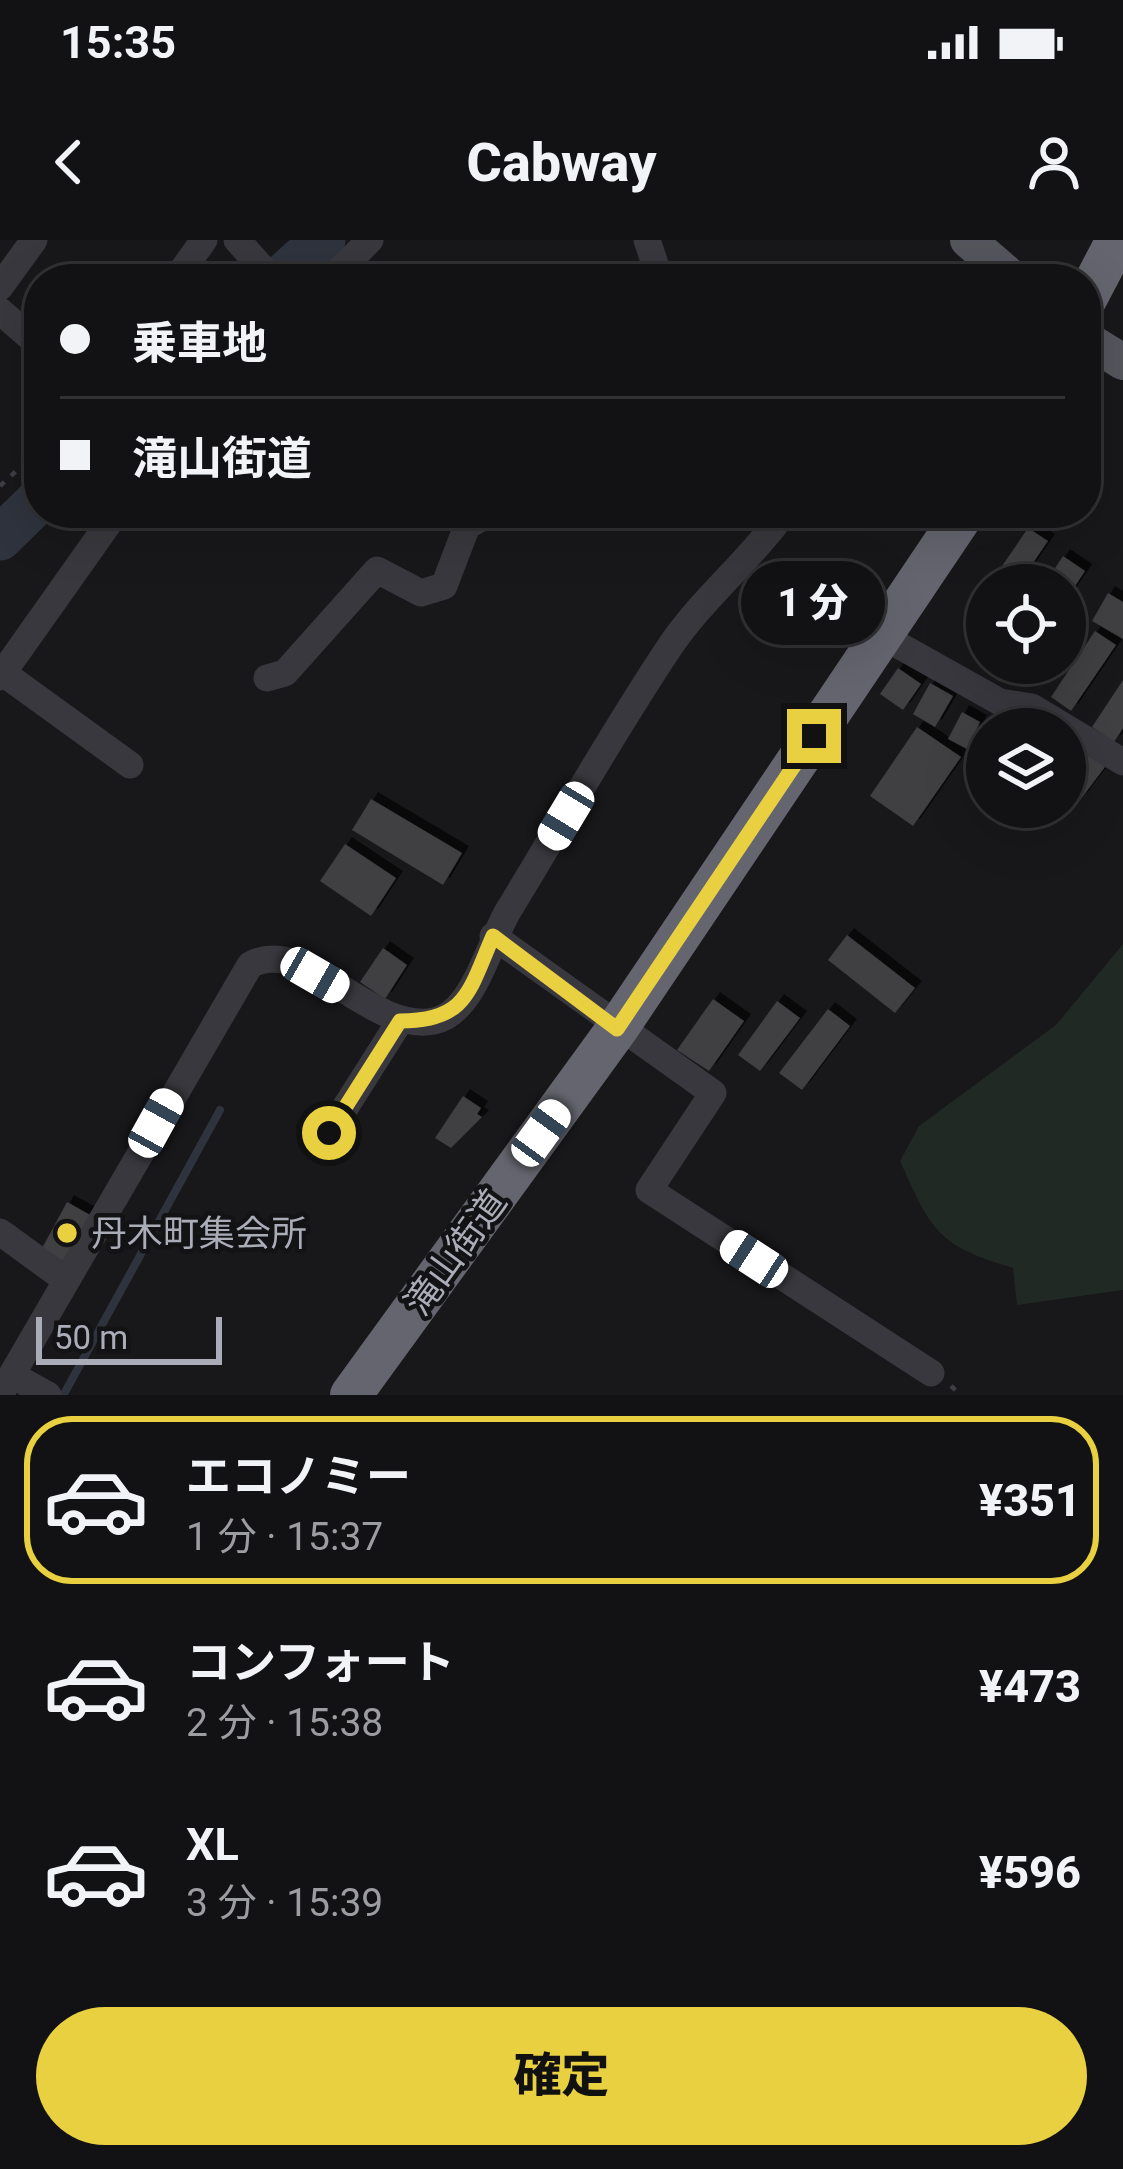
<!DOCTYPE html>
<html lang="ja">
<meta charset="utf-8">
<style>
:root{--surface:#121113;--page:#1b1a1c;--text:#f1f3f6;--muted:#9c9da0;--line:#313133;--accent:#e9d040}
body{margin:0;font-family:Roboto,"Noto Sans JP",sans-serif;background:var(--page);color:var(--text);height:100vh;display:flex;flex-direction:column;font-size:45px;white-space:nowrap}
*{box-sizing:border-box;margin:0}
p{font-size:39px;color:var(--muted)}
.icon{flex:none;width:66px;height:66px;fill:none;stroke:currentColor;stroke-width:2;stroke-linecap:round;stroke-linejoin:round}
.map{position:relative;height:1155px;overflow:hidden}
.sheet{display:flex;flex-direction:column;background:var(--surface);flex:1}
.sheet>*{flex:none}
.guide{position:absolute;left:24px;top:24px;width:1077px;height:264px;border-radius:48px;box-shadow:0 12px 48px #0002,0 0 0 3px var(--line);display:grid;align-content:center;height:264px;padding:0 36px;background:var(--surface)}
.buttons{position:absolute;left:966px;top:324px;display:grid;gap:24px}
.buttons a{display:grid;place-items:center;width:120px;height:120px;border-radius:50%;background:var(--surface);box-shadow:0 12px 48px #0002,0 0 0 3px var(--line);font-size:60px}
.scale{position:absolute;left:36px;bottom:30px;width:186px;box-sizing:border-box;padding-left:12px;border:6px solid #aaacb8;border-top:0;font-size:33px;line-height:42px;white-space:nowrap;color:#aaacb8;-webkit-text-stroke:9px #131214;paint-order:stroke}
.end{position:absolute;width:54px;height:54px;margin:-27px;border:15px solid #e9d040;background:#111;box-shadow:0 0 0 6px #111}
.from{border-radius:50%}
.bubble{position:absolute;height:84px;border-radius:42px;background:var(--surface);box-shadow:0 12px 48px #0002,0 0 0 3px var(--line);font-size:39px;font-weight:800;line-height:84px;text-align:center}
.car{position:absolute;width:36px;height:72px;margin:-36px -18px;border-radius:15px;box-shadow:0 0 9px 3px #0007;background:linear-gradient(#fff 24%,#345 0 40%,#fff 0 76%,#345 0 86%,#fff 0)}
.guide b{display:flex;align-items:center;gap:42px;height:114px;font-size:45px}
.guide b+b{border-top:3px solid var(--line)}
.guide i{width:30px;height:30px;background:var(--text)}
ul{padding:21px 0 0;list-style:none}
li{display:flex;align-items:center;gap:36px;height:168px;margin:0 24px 18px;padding:0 12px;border:6px solid transparent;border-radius:48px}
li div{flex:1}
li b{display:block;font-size:45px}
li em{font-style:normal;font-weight:800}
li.active{border-color:var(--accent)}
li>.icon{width:108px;height:108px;stroke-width:1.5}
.cta{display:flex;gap:24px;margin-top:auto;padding:24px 36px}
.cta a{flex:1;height:138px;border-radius:72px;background:var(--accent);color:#111;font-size:48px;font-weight:800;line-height:138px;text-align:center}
.status{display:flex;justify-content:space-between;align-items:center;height:84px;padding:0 60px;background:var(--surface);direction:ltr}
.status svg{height:33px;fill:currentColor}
header{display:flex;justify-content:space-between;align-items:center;height:156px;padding:0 36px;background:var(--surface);font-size:54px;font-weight:800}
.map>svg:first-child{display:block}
.green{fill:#212924}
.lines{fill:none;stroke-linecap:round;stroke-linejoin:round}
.stream{stroke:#2e333d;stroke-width:8}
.river{stroke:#2e333d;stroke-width:45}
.building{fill:#3f3f43;filter:url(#shadow)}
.path{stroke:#3e3f45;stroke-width:4.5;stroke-dasharray:6 9;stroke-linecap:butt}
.minor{stroke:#39383e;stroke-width:27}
.major{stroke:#55555d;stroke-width:36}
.highway{stroke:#65656f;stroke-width:42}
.route{stroke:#e9d040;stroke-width:15}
.poi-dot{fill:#e9d040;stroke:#131214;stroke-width:4.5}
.labels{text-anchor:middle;stroke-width:9;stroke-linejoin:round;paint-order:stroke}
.poi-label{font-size:36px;fill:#aaacb8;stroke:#131214;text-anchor:start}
.street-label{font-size:36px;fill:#aaacb8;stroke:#131214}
</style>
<div class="status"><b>15:35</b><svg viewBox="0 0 49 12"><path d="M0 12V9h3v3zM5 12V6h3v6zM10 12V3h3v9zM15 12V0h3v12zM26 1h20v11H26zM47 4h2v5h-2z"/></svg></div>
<header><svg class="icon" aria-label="back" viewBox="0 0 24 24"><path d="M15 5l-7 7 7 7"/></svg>Cabway<svg class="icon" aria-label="person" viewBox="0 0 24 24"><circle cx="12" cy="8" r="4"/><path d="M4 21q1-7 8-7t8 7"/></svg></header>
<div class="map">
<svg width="1123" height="1155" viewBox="0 0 1123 1155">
<defs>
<filter id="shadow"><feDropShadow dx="7" dy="-7" stdDeviation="0" flood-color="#0009"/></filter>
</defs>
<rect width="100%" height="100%" fill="#181719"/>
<path class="green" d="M 1123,704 L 1123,1050 L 1017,1065 L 1013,1028 C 937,1005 932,992 900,921 L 919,886 L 1056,785 Z"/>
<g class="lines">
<path class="stream" d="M 64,1154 L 220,870"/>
<g class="river">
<path d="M 280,39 L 323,0"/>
<path d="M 0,298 L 39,260"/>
</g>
</g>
<g class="building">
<path d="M 1028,288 L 1048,301 L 1018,345 L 998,332 Z"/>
<path d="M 1063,316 L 1085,331 L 1065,361 L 1065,345 L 1044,345 Z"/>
<path d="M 987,350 L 987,394 L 983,400 L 963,386 Z"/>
<path d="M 1108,353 L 1123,362 L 1123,399 L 1092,381 Z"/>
<path d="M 1095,391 L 1116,405 L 1071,471 L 1051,457 Z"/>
<path d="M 898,428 L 921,444 L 903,470 L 880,454 Z"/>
<path d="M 1123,440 L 1123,488 L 1114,502 L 1092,487 Z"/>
<path d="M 930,443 L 953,456 L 935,487 L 913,474 Z"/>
<path d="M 962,472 L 980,482 L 967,509 L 948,499 Z"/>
<path d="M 917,487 L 961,517 L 913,586 L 870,556 Z"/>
<path d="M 1088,514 L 1105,527 L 1080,560 L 1065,544 Z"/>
<path d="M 371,559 L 462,613 L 443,645 L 352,590 Z"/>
<path d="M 345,604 L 396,638 L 371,676 L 320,641 Z"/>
<path d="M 847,695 L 915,748 L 895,773 L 828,720 Z"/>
<path d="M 383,708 L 407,725 L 385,759 L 360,742 Z"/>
<path d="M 713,759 L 744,781 L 709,831 L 677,810 Z"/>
<path d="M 777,761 L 800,778 L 760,831 L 738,815 Z"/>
<path d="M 828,769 L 850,786 L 802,850 L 779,833 Z"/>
<path d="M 463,856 L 481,868 L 477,874 L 482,877 L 451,908 L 435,898 Z"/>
<path d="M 67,962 L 92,976 L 67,1023 L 41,1010 Z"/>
</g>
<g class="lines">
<g class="path">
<path d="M 0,246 L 39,210"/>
<path d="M 951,1146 L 961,1155"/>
</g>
<g class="minor">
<path d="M 237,0 L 272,39"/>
<path d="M 647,0 L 660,39"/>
<path d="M 176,39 L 204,0"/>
<path d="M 331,39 L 370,0"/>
<path d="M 0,47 L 34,0"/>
<path d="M 0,71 L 39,105"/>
<path d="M 884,397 L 1000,462 L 1032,467 L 1123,522"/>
<path d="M 3,433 L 130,525"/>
<path d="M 0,437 L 116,273"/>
<path d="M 267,438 L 285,433 L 377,330 L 421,353 L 444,346 L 467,286 L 491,273"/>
<path d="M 493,696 L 713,853 L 649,950 L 931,1133"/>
<path d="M 329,893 L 400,781"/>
<path d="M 0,992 L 66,1040"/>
<path d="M 12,1135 L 48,1155"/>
<path d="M 0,1155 L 250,725 C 304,694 370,794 434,781 C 474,773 489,703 508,671 C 562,583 613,491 671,405 C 703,358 750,320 784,273"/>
</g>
<g class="major">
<path d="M 968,0 L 1013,39"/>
<path d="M 1086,99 L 1123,122"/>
</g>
<g class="highway">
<path d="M 1086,59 L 1117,0"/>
<path d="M 351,1155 L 617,789 L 964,273"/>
</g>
</g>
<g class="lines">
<path class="route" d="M 329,893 L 400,781 C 467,781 469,751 493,696 L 617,789 L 814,496"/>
</g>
<circle class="poi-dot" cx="67" cy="993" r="12"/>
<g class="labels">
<g class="poi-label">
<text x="91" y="1006">丹木町集会所</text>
</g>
<g class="street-label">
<text transform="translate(455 1012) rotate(-54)" y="13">滝山街道</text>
</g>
</g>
</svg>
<div class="buttons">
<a><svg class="icon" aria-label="locate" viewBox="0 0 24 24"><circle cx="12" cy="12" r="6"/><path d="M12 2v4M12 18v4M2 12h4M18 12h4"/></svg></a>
<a><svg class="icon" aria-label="layers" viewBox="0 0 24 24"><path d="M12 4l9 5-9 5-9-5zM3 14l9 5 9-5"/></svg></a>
</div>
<div class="scale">50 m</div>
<i class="end from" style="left:329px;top:893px"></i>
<i class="end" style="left:814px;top:496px"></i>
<div class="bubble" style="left:741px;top:321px;width:144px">1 分</div>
<i class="car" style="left:566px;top:576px;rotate:211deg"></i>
<i class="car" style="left:315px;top:735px;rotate:120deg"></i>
<i class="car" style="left:156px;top:883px;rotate:29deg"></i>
<i class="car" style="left:541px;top:893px;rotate:36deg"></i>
<i class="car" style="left:754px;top:1019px;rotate:303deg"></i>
<div class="guide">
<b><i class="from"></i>乗車地</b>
<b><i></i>滝山街道</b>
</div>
</div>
<section class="sheet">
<ul>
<li class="active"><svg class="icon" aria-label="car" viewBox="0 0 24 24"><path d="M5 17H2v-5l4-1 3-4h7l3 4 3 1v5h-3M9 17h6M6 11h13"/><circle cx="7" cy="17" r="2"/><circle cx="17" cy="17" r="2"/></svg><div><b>エコノミー</b><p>1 分 · 15:37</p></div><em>¥351</em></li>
<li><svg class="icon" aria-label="car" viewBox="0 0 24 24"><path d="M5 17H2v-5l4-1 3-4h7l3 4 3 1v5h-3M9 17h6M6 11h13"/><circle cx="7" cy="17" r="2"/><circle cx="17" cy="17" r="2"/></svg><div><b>コンフォート</b><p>2 分 · 15:38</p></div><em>¥473</em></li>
<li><svg class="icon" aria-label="car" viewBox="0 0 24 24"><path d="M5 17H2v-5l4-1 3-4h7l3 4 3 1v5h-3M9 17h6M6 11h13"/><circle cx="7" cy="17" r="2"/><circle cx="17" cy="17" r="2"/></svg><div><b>XL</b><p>3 分 · 15:39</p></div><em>¥596</em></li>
</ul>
<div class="cta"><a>確定</a></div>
</section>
